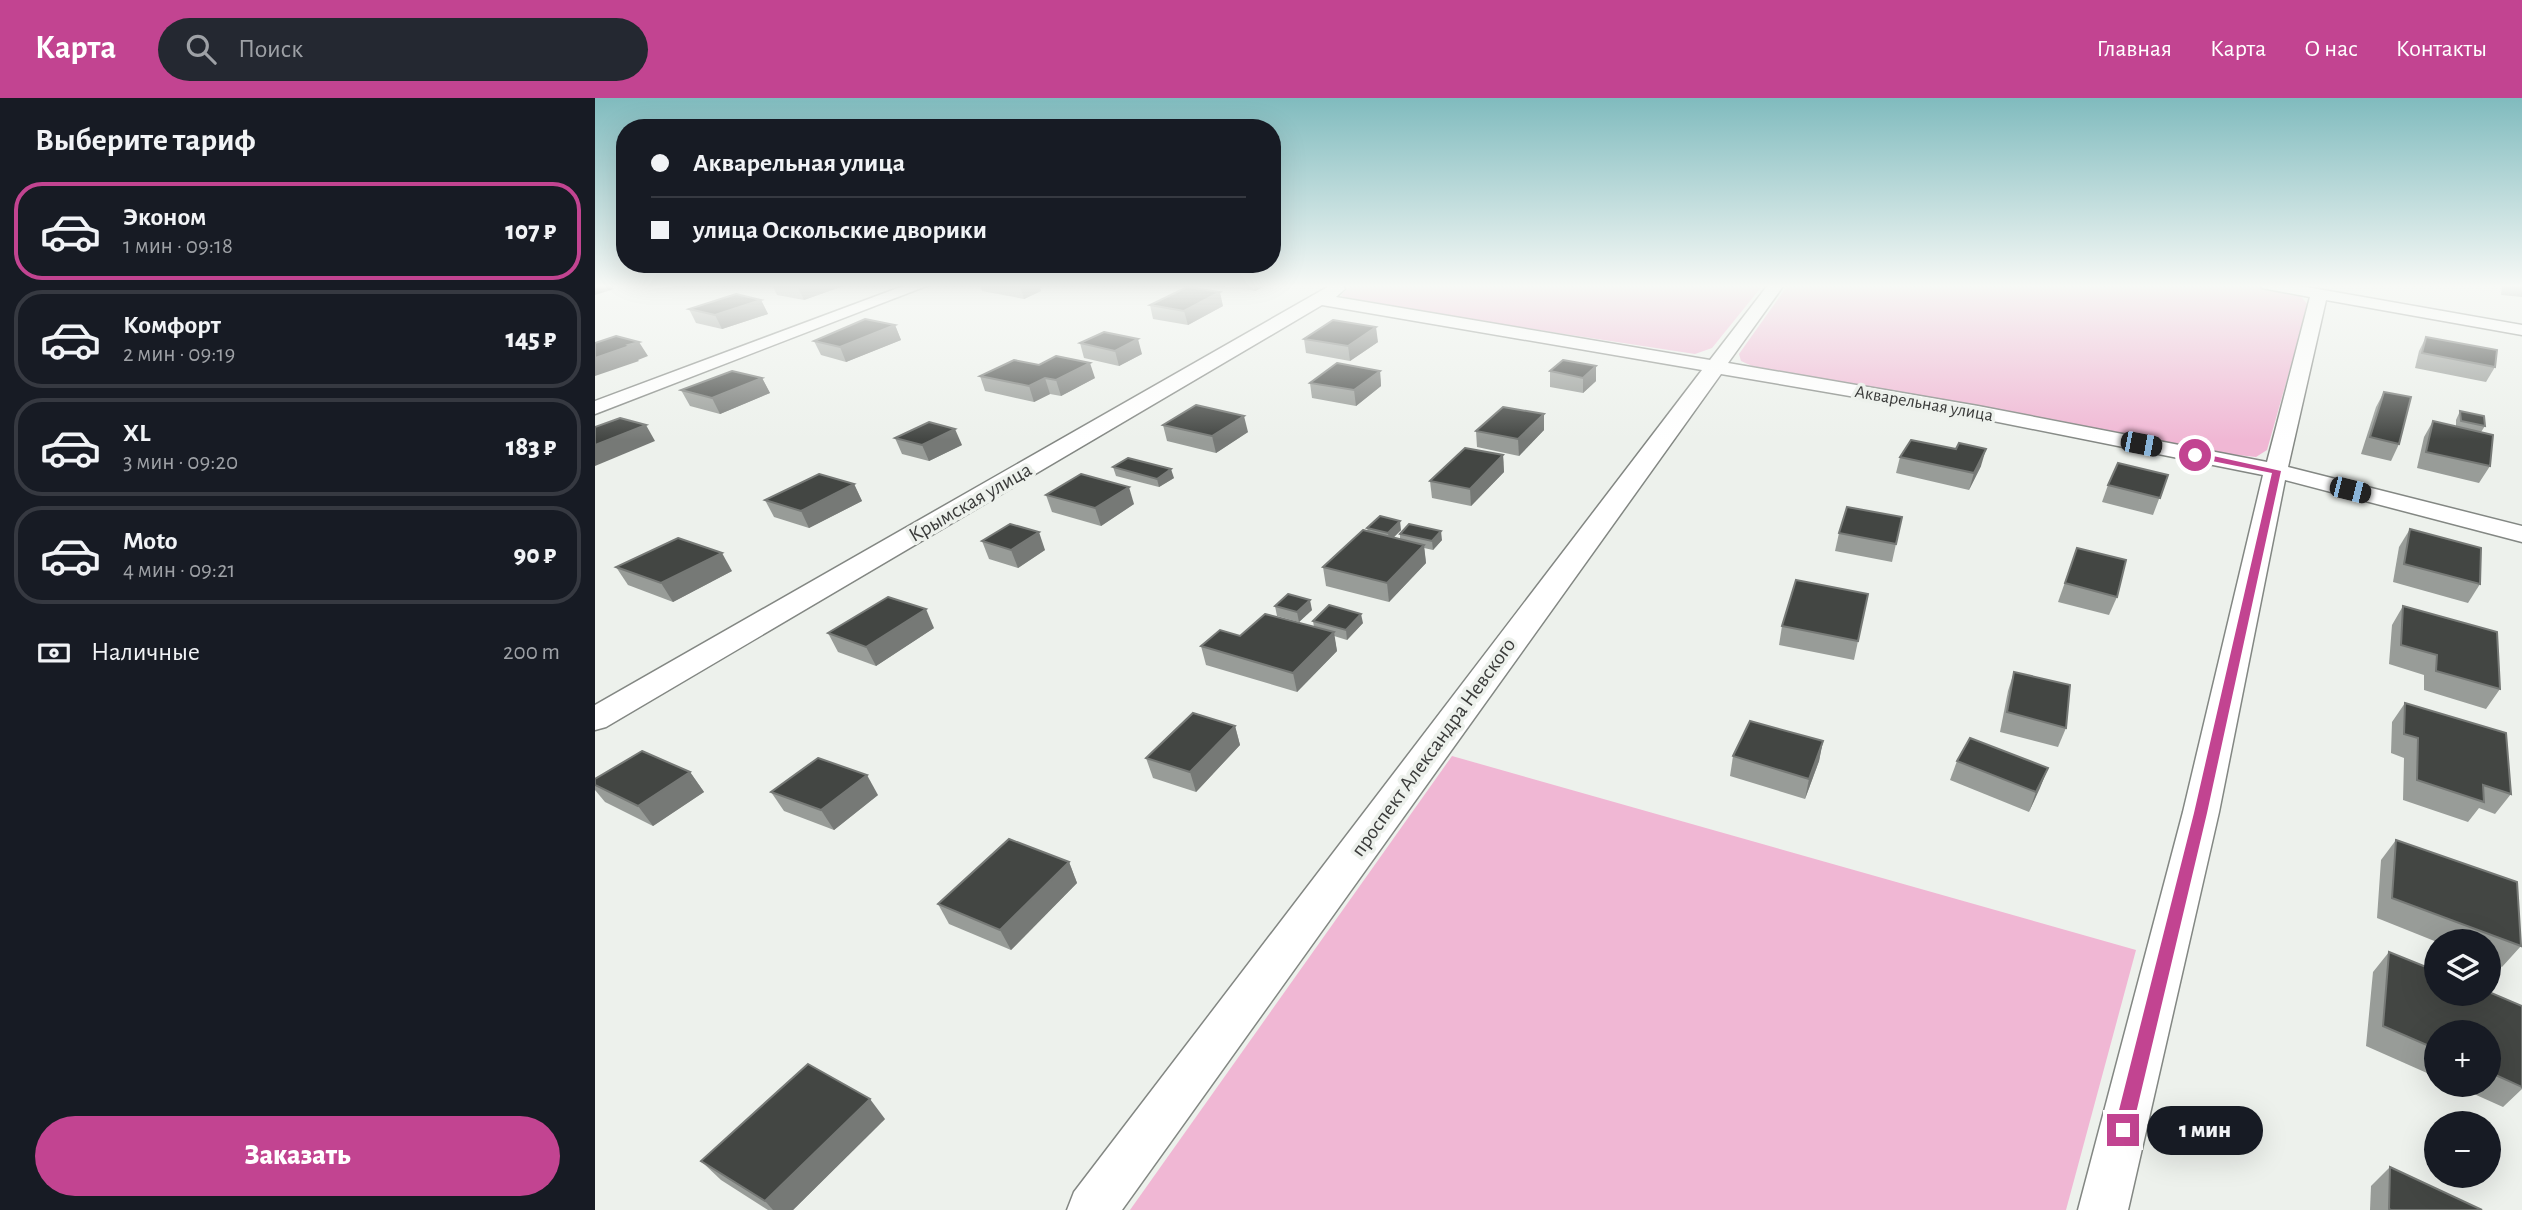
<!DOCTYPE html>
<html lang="ru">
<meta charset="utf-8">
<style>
:root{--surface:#171b24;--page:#242831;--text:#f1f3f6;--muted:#9ea1a6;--line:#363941;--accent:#c24491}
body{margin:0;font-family:"Alegreya Sans",sans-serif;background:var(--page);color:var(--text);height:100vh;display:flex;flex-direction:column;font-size:26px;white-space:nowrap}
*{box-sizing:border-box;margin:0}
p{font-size:23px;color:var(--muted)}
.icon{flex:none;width:38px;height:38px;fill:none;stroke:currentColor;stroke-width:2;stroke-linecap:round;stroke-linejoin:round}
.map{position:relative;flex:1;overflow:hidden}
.details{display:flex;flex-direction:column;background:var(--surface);width:595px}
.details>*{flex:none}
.guide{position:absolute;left:21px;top:21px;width:665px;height:154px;border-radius:28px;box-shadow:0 7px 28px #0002;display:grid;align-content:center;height:154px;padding:0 35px;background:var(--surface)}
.controls{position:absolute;left:1829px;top:831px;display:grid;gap:14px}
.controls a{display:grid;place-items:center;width:77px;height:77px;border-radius:50%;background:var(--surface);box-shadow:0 7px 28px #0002;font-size:35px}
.end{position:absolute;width:32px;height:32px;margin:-16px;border:9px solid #c24491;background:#fff;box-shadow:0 0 0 4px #fff}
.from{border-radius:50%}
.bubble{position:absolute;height:49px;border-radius:24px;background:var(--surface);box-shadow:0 7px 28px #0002;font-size:23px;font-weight:800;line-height:49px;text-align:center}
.car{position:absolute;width:21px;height:42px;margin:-21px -10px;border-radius:9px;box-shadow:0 0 5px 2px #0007;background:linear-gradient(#222 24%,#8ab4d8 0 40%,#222 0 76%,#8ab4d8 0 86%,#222 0)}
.guide b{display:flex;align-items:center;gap:24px;height:66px;font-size:26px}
.guide b+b{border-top:2px solid var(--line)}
.guide i{width:18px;height:18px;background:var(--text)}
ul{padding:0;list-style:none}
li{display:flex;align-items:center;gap:21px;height:98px;margin:0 14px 10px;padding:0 21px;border:4px solid var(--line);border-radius:28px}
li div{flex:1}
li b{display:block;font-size:26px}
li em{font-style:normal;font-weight:800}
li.active{border-color:var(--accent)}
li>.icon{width:63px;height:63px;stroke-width:1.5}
h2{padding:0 35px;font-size:32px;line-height:84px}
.pay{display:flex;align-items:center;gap:18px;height:77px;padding:0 35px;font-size:26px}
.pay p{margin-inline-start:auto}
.primary-button{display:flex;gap:14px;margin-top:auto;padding:14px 35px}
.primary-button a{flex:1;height:80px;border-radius:42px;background:var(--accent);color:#fff;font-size:28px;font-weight:800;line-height:80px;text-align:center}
header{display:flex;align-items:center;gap:42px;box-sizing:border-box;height:98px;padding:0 35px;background:var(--accent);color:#fff}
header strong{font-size:33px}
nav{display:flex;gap:38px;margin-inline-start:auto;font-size:24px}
.search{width:490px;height:63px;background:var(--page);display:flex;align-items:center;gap:18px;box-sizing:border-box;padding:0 24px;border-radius:38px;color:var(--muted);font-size:26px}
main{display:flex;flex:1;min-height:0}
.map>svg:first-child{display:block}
.green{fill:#f0b7d4}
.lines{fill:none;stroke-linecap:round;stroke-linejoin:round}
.minor-casing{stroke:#838783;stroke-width:3}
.minor{fill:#fff;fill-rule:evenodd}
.wall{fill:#989c98}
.shaded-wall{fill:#767976}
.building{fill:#434643;stroke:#767976;stroke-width:2}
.route{fill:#c24491}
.labels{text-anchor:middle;stroke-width:7;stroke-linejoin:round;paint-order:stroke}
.far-street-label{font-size:18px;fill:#3a3b3a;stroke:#edf1ec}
.street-label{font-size:21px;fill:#3a3b3a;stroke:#edf1ec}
</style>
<header>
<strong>Карта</strong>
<div class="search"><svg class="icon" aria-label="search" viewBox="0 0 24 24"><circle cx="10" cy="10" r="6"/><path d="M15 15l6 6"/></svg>Поиск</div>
<nav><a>Главная</a><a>Карта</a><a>О нас</a><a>Контакты</a></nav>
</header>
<main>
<section class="details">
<h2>Выберите тариф</h2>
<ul>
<li class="active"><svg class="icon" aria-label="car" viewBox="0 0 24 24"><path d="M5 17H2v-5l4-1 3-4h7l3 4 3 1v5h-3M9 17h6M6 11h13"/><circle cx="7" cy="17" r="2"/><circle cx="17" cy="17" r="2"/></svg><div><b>Эконом</b><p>1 мин · 09:18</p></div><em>107 ₽</em></li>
<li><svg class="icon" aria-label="car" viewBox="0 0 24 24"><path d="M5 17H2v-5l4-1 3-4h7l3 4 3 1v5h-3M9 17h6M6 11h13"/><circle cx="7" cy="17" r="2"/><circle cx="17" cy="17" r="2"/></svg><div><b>Комфорт</b><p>2 мин · 09:19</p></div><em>145 ₽</em></li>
<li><svg class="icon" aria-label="car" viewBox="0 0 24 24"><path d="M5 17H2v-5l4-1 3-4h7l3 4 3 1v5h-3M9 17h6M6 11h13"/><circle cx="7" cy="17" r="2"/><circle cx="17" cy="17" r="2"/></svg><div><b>XL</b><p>3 мин · 09:20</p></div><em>183 ₽</em></li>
<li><svg class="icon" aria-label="car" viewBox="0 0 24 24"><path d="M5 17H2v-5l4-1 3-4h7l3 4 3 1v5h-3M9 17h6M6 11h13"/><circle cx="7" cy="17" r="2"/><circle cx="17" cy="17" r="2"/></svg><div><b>Moto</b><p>4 мин · 09:21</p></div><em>90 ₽</em></li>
</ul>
<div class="pay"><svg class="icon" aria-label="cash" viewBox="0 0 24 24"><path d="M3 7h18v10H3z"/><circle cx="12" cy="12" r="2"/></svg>Наличные<p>200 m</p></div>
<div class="primary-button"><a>Заказать</a></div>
</section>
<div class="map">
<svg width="1927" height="1112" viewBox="0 0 1927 1112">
<rect width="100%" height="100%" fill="#edf1ec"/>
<g class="green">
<path d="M 757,187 L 1168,187 L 1117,250 L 1100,256 L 756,203 L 746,197 Z"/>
<path d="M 1193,187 L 1658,187 L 1704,196 L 1713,207 L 1672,352 L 1661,359 L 1633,356 L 1157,268 L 1146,263 L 1144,256 Z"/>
<path d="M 857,658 L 1541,852 L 1471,1112 L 535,1112 Z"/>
</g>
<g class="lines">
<defs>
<g id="minor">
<path d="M 311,187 L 334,187 L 0,316 L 0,303 Z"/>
<path d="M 736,187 L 748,187 L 750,191 L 741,199 L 1115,262 L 1173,187 L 1189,187 L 1133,265 L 1383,308 L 1672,364 L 1715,199 L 1667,190 L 1665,187 L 1700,187 L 1927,227 L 1927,237 L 1731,202 L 1693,369 L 1927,428 L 1927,444 L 1690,382 L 1624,714 L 1533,1112 L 1483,1112 L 1588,714 L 1668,377 L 1383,320 L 1126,276 L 527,1112 L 472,1112 L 479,1094 L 1107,272 L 727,207 L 11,629 L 0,632 L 0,607 Z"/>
</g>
</defs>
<use href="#minor" class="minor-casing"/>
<use href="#minor" class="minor"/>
</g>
<g class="wall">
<path d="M 177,187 L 251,187 L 209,202 L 182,197 Z"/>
<path d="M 385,187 L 446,187 L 447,189 L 445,190 L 446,193 L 429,201 L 387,193 Z"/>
<path d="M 634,187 L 672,187 L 660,193 L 635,189 Z"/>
<path d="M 1907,187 L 1927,187 L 1927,199 L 1906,197 Z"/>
<path d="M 166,202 L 173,216 L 127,231 L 101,225 L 94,211 Z"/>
<path d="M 555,207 L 628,208 L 593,227 L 558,221 Z"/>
<path d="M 300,227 L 306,242 L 251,264 L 226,257 L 219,243 Z"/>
<path d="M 1831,239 L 1900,269 L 1891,284 L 1820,270 L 1824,253 Z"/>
<path d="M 709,241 L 783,244 L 755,263 L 711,255 Z"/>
<path d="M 485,245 L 547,256 L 524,268 L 489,260 Z"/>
<path d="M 785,273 L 786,288 L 761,308 L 717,300 L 715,285 Z"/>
<path d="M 955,273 L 1001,283 L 988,295 L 955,289 Z"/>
<path d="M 385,278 L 500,280 L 466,298 L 455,296 L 439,304 L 390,293 Z"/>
<path d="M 167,280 L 175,295 L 125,316 L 95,308 L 86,292 Z"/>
<path d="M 1789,294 L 1804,346 L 1796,363 L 1766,356 L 1781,309 Z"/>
<path d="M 1865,313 L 1890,328 L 1886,334 L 1895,368 L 1884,385 L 1822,370 L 1829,339 L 1838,323 L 1861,328 L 1861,322 Z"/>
<path d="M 949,316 L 949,332 L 924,358 L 882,349 L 881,333 Z"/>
<path d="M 568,327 L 653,334 L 621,355 L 572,343 Z"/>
<path d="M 300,340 L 367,347 L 334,363 L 307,356 Z"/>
<path d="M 908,357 L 909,374 L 876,408 L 837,400 L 835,383 Z"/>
<path d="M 1305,359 L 1386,368 L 1374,392 L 1301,375 Z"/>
<path d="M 518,369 L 579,380 L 564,389 L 521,378 Z"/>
<path d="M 1573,377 L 1558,417 L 1507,404 L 1513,387 Z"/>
<path d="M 259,386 L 267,403 L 214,430 L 179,419 L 170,402 Z"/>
<path d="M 451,397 L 539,406 L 506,428 L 457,414 Z"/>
<path d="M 1307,419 L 1297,464 L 1240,453 L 1244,435 Z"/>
<path d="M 772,430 L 806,432 L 798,440 L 805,441 L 805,436 L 847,442 L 838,452 L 829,450 L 831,465 L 794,504 L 731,488 L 728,469 L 773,434 Z"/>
<path d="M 1815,431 L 1885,486 L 1873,505 L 1798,484 L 1804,449 Z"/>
<path d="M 387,443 L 450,452 L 423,470 L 394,461 Z"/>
<path d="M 1482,450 L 1522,499 L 1514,517 L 1463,504 Z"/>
<path d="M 21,469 L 137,473 L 78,504 L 33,487 Z"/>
<path d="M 1273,496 L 1259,562 L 1184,547 L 1187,528 Z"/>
<path d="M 680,508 L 717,512 L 704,524 L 682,518 Z"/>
<path d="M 1808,508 L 1905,591 L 1891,611 L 1829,592 L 1829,577 L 1794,566 L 1797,527 Z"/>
<path d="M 718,523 L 768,525 L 752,542 L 739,538 L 742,553 L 702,594 L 611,567 L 606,548 L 645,538 L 719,529 Z"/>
<path d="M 339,530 L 281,568 L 243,554 L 233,535 Z"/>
<path d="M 1419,574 L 1471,630 L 1463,649 L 1405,634 L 1413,593 Z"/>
<path d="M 1810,605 L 1916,696 L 1900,716 L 1884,710 L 1873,724 L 1808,702 L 1809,660 L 1796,655 L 1797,624 Z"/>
<path d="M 640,628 L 645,647 L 601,694 L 558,680 L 551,660 Z"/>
<path d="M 1228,643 L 1224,663 L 1210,701 L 1135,678 L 1138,658 Z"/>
<path d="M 1362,663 L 1453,670 L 1434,714 L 1355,682 Z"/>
<path d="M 95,674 L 109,694 L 58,728 L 10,704 L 0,692 L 0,681 Z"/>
<path d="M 176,694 L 283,697 L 239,732 L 189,713 Z"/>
<path d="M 1801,742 L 1926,848 L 1907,869 L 1894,863 L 1894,844 L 1842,844 L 1782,820 L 1786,762 Z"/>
<path d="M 474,764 L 482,785 L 416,852 L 354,826 L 343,806 Z"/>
<path d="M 1794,854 L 1927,908 L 1927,991 L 1908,1009 L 1859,987 L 1894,987 L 1894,934 L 1841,934 L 1841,979 L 1771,948 L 1778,874 Z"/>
<path d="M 290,1021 L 198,1112 L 173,1112 L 126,1082 L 106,1063 Z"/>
<path d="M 1795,1069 L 1887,1112 L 1775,1112 L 1776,1088 Z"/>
</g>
<g class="shaded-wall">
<path d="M 0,187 L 16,187 L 19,191 L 0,197 Z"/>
<path d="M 208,187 L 251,187 L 209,202 L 203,189 Z"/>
<path d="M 425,187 L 446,187 L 447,189 L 445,190 L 446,193 L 429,201 Z"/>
<path d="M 659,187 L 672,187 L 660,193 Z"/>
<path d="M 625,194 L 628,208 L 593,227 L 589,213 Z"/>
<path d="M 166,202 L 173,216 L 127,231 L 120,217 Z"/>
<path d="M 300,227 L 306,242 L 251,264 L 245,249 Z"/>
<path d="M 781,229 L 783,244 L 755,263 L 753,248 Z"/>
<path d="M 543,241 L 547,256 L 524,268 L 520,253 Z"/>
<path d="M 44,244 L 53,258 L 43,262 L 44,263 L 0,278 L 0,260 Z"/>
<path d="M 495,265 L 500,280 L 466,298 L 461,282 Z"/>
<path d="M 1001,268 L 1001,283 L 988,295 L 988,280 Z"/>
<path d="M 785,273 L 786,288 L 761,308 L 759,292 Z"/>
<path d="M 167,280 L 175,295 L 125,316 L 117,300 Z"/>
<path d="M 450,280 L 455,296 L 439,304 L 434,288 Z"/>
<path d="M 949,316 L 949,332 L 924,358 L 923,341 Z"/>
<path d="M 649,318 L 653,334 L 621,355 L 617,338 Z"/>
<path d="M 51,327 L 60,343 L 0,368 L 0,347 Z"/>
<path d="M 360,331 L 367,347 L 334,363 L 327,347 Z"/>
<path d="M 1391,351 L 1386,368 L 1374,392 L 1379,375 Z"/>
<path d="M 908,357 L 909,374 L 876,408 L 875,391 Z"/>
<path d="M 576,371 L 579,380 L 564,389 L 562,381 Z"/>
<path d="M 259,386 L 267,403 L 214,430 L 206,413 Z"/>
<path d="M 534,389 L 539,406 L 506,428 L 500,410 Z"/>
<path d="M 805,423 L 806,432 L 794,444 L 793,435 Z"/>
<path d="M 846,433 L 847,442 L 838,452 L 837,443 Z"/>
<path d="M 444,434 L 450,452 L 423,470 L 416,452 Z"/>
<path d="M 829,447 L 831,465 L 794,504 L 792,485 Z"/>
<path d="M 127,455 L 137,473 L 78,504 L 66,485 Z"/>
<path d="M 715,502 L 717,512 L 704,524 L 702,514 Z"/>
<path d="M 331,511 L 339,530 L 281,568 L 271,549 Z"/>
<path d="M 766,516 L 768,525 L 752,542 L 751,532 Z"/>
<path d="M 739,534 L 742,553 L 702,594 L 698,575 Z"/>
<path d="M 640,628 L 645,647 L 601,694 L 595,674 Z"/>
<path d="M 1228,643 L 1224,663 L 1210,701 L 1214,681 Z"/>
<path d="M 1453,670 L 1445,690 L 1434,714 L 1441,694 Z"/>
<path d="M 95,674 L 109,694 L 58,728 L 43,708 Z"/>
<path d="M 272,677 L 283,697 L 239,732 L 226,712 Z"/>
<path d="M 474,764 L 482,785 L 416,852 L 405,832 Z"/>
<path d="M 275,1001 L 290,1021 L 198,1112 L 178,1112 L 170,1103 Z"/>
</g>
<g class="building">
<path d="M 592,189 L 625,194 L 589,213 L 555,207 Z"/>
<path d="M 141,196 L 166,202 L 120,217 L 94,211 Z"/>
<path d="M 270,221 L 300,227 L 245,249 L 219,243 Z"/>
<path d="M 738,222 L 781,229 L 753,248 L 709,241 Z"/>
<path d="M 509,234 L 543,241 L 520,253 L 485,245 Z"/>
<path d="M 21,238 L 44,244 L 33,247 L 35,248 L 0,260 L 0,245 Z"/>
<path d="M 1831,239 L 1902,252 L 1900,269 L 1827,255 Z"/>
<path d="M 461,258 L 495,265 L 461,282 L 450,280 L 434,288 L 385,278 L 419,262 L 444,267 Z"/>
<path d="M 968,262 L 1001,268 L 988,280 L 955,273 Z"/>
<path d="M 742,265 L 785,273 L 759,292 L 715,285 Z"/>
<path d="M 137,273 L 167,280 L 117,300 L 86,292 Z"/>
<path d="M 1789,294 L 1816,299 L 1804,346 L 1775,339 Z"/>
<path d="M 601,307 L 649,318 L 617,338 L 568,327 Z"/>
<path d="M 908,309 L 949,316 L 923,341 L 881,333 Z"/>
<path d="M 1865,313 L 1889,318 L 1890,328 L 1866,323 Z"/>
<path d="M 25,320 L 51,327 L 0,347 L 0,329 Z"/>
<path d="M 1838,323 L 1898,337 L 1895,368 L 1831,354 Z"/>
<path d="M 334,324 L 360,331 L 327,347 L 300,340 Z"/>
<path d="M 1316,342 L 1361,351 L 1364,345 L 1391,351 L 1379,375 L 1305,359 Z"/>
<path d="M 870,350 L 908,357 L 875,391 L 835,383 Z"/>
<path d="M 533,360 L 576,371 L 562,381 L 518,369 Z"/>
<path d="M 1523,365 L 1573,377 L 1565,400 L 1513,387 Z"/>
<path d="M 224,376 L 259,386 L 206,413 L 170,402 Z"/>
<path d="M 486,376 L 534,389 L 500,410 L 451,397 Z"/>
<path d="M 1252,409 L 1307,419 L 1301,446 L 1244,435 Z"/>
<path d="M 785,418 L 805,423 L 793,435 L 772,430 Z"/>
<path d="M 415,426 L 444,434 L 416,452 L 387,443 Z"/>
<path d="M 814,426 L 846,433 L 837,443 L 805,436 Z"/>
<path d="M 1815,431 L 1886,450 L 1885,486 L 1809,466 Z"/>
<path d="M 768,432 L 829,447 L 792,485 L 728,469 Z"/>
<path d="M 83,440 L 127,455 L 66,485 L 21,469 Z"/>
<path d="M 1482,450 L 1531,462 L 1522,499 L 1470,485 Z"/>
<path d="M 1201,482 L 1273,496 L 1263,543 L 1187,528 Z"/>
<path d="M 693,496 L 715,502 L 702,514 L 680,508 Z"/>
<path d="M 293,499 L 331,511 L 271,549 L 233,535 Z"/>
<path d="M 734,507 L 766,516 L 751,532 L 718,523 Z"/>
<path d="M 1808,508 L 1902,534 L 1905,591 L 1841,573 L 1842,557 L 1806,547 Z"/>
<path d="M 670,516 L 739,534 L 698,575 L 606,548 L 625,532 L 645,538 Z"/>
<path d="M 1419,574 L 1475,587 L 1471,630 L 1412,614 Z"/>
<path d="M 1810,605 L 1911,635 L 1916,696 L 1888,687 L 1889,704 L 1822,682 L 1823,640 L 1809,636 Z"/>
<path d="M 598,615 L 640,628 L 595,674 L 551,660 Z"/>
<path d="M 1155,623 L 1228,643 L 1214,681 L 1138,658 Z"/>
<path d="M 1375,640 L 1453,670 L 1441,694 L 1362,663 Z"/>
<path d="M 47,653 L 95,674 L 43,708 L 0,687 L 0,681 Z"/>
<path d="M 223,660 L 272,677 L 226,712 L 176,694 Z"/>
<path d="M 414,741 L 474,764 L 405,832 L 343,806 Z"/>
<path d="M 1801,742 L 1922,784 L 1926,848 L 1797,800 Z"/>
<path d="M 1794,854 L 1841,873 L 1841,896 L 1894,896 L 1894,894 L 1927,908 L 1927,989 L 1894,974 L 1894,934 L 1841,934 L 1841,951 L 1788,928 Z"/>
<path d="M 213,966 L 275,1001 L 170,1103 L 106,1063 Z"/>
<path d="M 1795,1069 L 1887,1112 L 1796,1112 L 1794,1111 Z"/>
</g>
<linearGradient id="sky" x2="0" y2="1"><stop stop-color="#80bbbe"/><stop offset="0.55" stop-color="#f7f9f6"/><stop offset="1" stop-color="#f7f9f6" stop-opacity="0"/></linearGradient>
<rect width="1927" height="342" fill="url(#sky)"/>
<path class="route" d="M 1600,354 L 1686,373 L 1612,715 L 1537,1032 L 1534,1039 L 1528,1041 L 1521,1039 L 1519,1032 L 1599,715 L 1677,375 L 1597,359 Z"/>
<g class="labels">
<g class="far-street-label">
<text transform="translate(1329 305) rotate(10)" y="6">Акварельная улица</text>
</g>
<g class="street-label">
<text transform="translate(375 404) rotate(-30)" y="7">Крымская улица</text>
<text transform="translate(838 649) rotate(-54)" y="7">проспект Александра Невского</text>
</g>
</g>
</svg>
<div class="controls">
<a><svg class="icon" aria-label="layers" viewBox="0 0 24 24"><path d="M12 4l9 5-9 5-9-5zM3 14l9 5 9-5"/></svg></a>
<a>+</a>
<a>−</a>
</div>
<i class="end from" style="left:1600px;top:357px"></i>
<i class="end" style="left:1528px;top:1032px"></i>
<div class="bubble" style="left:1552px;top:1008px;width:116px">1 мин</div>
<i class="car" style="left:1546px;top:346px;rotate:101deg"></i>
<i class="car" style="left:1755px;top:392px;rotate:104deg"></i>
<div class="guide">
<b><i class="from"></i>Акварельная улица</b>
<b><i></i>улица Оскольские дворики</b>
</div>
</div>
</main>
